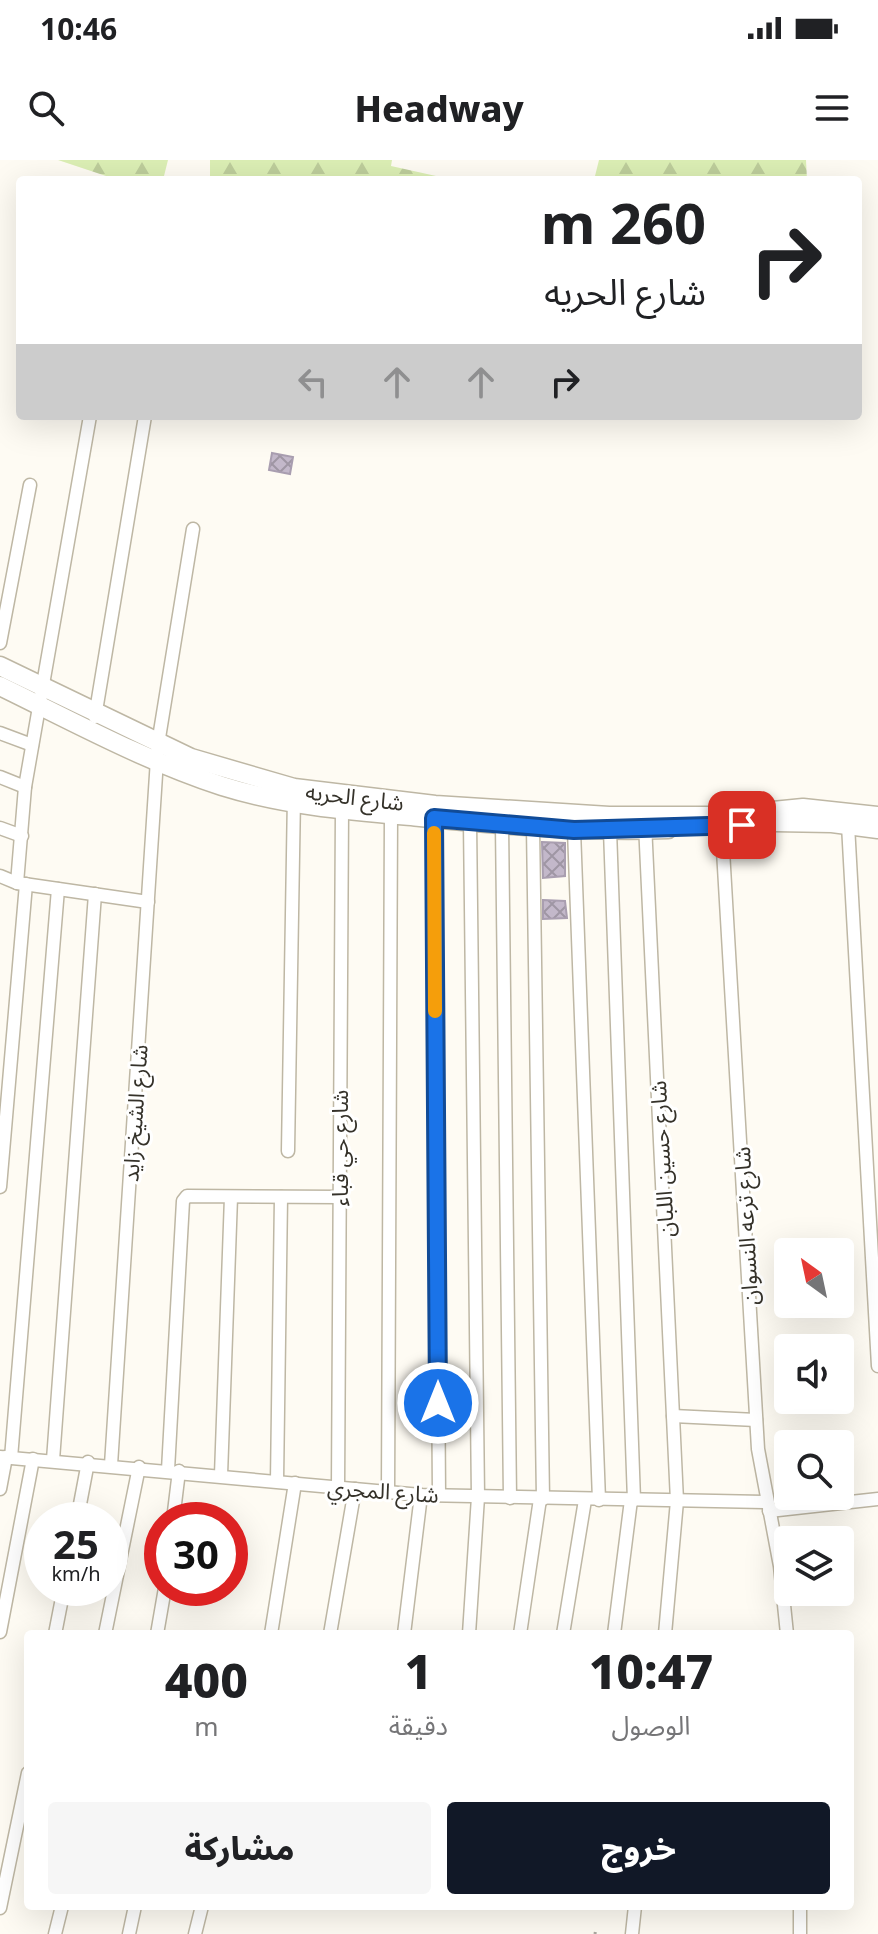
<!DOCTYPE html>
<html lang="ar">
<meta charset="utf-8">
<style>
body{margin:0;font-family:"Noto Sans","Noto Sans Arabic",sans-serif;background:#f6f6f6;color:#202124;direction:rtl;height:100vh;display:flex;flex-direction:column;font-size:30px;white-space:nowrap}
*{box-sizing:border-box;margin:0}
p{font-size:26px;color:#757577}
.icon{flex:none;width:44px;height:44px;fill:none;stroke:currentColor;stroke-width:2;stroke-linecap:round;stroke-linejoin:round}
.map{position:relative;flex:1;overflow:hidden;direction:ltr}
.drawer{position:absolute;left:24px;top:1470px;width:830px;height:280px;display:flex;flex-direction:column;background:#fff;border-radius:8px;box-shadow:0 8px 32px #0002;direction:rtl}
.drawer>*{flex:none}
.top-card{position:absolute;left:16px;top:16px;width:846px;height:244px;border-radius:8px;box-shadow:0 8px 32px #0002;direction:rtl;background:#fff;color:#202124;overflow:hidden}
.needle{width:52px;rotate:327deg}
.controls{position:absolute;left:774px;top:1078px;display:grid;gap:16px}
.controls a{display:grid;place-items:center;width:80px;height:80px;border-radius:8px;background:#fff;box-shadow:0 8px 32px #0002;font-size:40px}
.speed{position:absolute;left:24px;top:1342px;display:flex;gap:16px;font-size:40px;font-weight:700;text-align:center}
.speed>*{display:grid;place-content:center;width:104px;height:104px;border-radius:50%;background:#fff;box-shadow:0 8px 32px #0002;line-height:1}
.speed small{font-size:20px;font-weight:400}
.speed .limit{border:12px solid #d22;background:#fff;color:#111}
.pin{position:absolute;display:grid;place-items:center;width:68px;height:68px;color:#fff;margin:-34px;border-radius:16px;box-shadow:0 4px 12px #0006}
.me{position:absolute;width:88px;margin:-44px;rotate:0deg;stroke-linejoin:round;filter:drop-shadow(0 0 6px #0008)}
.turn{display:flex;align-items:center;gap:28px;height:168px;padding:0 24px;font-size:36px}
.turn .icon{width:104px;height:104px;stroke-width:2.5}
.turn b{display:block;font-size:56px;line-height:68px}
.lanes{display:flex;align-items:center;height:76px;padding:0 24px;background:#0003;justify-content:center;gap:40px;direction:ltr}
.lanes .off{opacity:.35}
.eta{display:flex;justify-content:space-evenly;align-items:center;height:136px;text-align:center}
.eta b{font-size:48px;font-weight:800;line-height:56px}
.primary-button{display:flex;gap:16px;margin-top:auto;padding:16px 24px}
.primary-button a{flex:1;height:92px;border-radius:8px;background:#111827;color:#fff;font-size:32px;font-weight:800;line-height:92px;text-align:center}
.primary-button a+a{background:#f6f6f6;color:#202124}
.status{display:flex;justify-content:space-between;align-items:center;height:56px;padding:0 40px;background:#fff;direction:ltr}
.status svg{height:22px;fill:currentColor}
header{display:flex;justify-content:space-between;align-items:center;height:104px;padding:0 24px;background:#fff;font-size:36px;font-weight:800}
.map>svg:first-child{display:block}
.forest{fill:url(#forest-firs)}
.building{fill:url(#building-cross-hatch);stroke:#a99eb0;stroke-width:2}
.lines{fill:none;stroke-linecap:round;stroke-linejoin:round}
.minor-casing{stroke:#beb7a4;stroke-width:15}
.secondary-casing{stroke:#beb7a4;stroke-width:21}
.path{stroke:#aaa79f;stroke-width:3;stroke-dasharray:2 6;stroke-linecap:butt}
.minor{stroke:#fff;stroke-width:12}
.secondary{stroke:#fff;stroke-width:18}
.route-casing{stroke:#114b97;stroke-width:20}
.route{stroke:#1a73e8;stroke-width:14}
.slow{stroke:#f59e0b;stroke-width:14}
.labels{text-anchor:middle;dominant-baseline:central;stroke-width:6;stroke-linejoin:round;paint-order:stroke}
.street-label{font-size:22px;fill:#35322a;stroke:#fff}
</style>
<div class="status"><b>10:46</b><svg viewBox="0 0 49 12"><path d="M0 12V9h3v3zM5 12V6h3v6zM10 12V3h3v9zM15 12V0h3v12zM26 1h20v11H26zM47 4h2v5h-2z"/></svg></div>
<header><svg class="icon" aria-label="menu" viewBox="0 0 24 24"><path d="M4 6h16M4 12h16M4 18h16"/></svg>Headway<svg class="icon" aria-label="search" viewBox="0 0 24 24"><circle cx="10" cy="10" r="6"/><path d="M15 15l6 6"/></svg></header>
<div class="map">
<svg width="878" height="1774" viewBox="0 0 878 1774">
<defs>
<pattern id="forest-firs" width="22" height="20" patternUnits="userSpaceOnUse" patternTransform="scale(2)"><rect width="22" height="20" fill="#dbeeb4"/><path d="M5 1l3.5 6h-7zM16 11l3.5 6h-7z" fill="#bdcd9b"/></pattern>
<pattern id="building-cross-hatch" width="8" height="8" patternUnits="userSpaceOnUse" patternTransform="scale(2)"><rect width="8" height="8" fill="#c3b8ca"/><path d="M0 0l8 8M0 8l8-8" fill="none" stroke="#9f96a4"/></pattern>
</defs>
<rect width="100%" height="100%" fill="#fefbf3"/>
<g class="forest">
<polygon points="58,0 168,0 163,20 118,20"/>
<polygon points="210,0 392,0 391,6 454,20 210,20"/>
<polygon points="599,0 806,0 807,20 594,20"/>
</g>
<g class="building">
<polygon points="272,293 293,297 290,314 269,310"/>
<polygon points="542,682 565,683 565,716 543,718"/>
<polygon points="543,740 565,741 567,758 543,759"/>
</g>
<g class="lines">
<g class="minor-casing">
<g id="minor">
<polyline points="0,483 30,325"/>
<polyline points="95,557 145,256"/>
<polyline points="0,573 32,585"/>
<polyline points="0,617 25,627"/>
<polyline points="721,656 758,1289 780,1406 787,1474"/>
<polyline points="434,658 439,1335"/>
<polyline points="645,664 677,1341 665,1474"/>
<polyline points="502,665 510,1338"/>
<polyline points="848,665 878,1206"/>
<polyline points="533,667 543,1339"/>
<polyline points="0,668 22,676"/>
<polyline points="574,670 599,1340"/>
<polyline points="610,670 634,1340"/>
<polyline points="0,716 17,723 148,742"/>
<polyline points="17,723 25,627 90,256"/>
<polyline points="288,991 294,636"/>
<polyline points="0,1027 26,724"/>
<polyline points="673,1256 756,1260"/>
<polyline points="0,1297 421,1335 767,1342"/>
<polyline points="11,1298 58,729"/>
<polyline points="53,1300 95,734"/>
<polyline points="111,1305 158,584 193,369"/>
<polyline points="168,1310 183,1041 187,1036 339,1037"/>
<polyline points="221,1315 231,1037"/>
<polyline points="277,1321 281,1037"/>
<polyline points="338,1327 342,649"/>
<polyline points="0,1329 6,1297"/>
<polyline points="388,1332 391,654"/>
<polyline points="769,1351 878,1339"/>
<polyline points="77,1360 88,1302"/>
<polyline points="173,1360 179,1311"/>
<polyline points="0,1472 33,1299"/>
<polyline points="55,1474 64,1428"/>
<polyline points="105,1474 139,1307"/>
<polyline points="157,1474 165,1428"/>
<polyline points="271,1474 295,1323"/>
<polyline points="330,1474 355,1329"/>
<polyline points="404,1474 421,1335"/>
<polyline points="469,1474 478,1337 470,662"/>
<polyline points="520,1474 540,1339"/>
<polyline points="563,1474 585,1340"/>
<polyline points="614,1474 631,1340"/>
<polyline points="0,1748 28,1613"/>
<polyline points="55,1774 62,1746"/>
<polyline points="129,1774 135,1746"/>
<polyline points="195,1774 202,1746"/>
<polyline points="632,1774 635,1746"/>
<polyline points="800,1774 800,1746"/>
</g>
</g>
<g class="secondary-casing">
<g id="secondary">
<polyline points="0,506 191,598 294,628 435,645 609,656 721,656 803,648 878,656"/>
<path d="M0,526C72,561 145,601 222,626C286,646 353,651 420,657C503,665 585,672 668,669"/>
<polyline points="774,662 832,663 878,669"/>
</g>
</g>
<polyline class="path" points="595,1774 596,1768"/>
<use href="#minor" class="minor"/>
<use href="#secondary" class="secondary"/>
</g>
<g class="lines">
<g class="route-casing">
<polyline id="route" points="438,1243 434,658 574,670 742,665"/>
</g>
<use href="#route" class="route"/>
<polyline class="slow" points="434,673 435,851"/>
</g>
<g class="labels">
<g class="street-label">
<text transform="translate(355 636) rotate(7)">شارع الحريه</text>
<text transform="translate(134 953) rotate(-86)">شارع الشيخ زايد</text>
<text transform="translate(339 988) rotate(-90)">شارع حي قباء</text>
<text transform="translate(661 999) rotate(-93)">شارع حسين اللبان</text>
<text transform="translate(745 1066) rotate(-93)">شارع ترعه النسوان</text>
<text transform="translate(383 1330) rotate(4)">شارع المجري</text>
</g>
</g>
</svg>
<div class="controls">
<a><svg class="needle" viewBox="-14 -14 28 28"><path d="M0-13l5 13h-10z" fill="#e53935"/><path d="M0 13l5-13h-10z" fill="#757577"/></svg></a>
<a><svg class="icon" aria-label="sound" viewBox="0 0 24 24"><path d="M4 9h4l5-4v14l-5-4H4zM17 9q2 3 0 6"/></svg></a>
<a><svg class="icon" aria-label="search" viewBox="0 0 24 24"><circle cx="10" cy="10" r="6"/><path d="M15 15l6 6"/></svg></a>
<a><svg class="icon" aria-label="layers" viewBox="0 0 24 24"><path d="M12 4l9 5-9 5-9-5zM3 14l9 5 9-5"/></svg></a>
</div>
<div class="speed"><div>25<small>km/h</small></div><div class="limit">30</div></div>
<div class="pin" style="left:742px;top:665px;background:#d93025"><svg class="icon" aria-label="arrive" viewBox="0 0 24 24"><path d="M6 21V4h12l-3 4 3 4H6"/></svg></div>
<svg class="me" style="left:438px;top:1243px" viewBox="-20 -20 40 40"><circle r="17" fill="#1a73e8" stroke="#fff" stroke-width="3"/><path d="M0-11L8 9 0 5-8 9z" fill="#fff"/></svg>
<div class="top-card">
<div class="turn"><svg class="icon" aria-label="right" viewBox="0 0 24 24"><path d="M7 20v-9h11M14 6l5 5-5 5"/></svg><div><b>260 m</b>شارع الحريه</div></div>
<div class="lanes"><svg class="icon off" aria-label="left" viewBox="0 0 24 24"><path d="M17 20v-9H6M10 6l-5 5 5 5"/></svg><svg class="icon off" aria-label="ahead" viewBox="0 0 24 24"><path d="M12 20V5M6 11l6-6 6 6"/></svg><svg class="icon off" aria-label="ahead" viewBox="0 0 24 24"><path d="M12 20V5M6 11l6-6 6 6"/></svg><svg class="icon" aria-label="right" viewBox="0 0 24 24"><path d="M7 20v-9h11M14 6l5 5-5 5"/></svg></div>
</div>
<section class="drawer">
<div class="eta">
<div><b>10:47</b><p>الوصول</p></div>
<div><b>1</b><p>دقيقة</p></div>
<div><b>400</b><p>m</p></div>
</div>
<div class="primary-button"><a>خروج</a><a>مشاركة</a></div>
</section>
</div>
